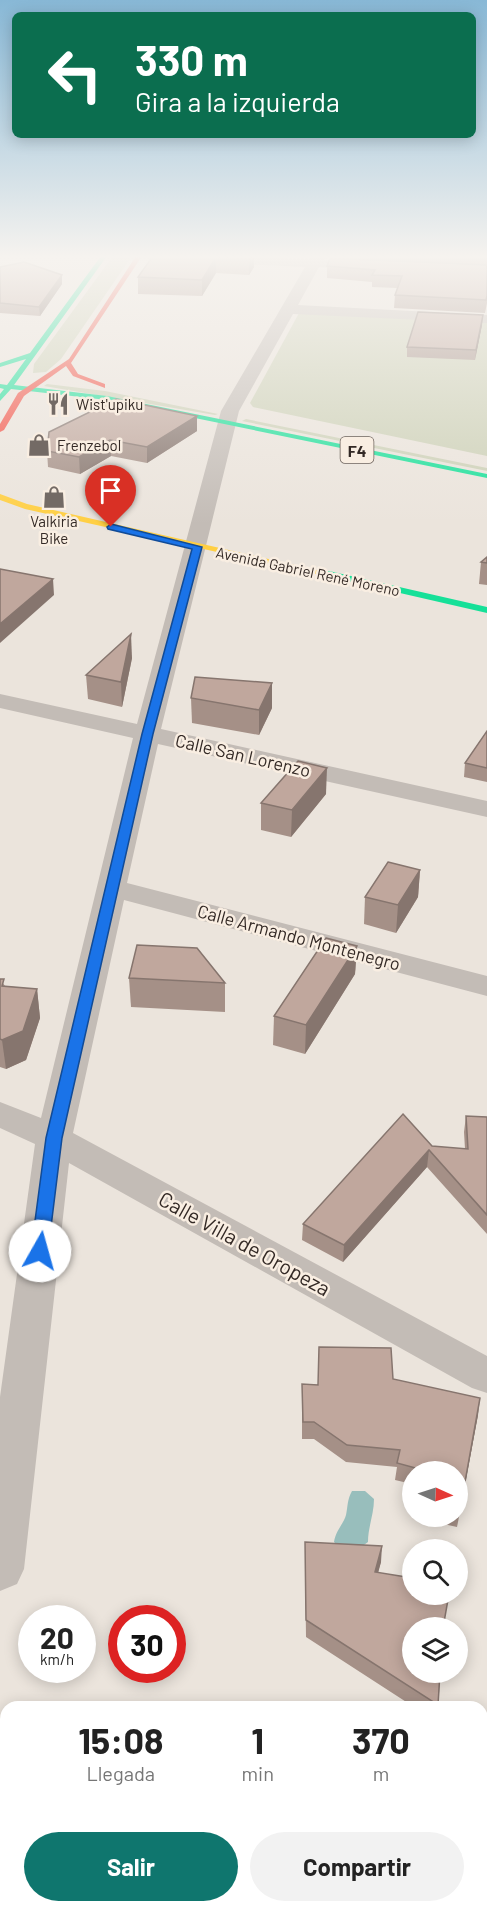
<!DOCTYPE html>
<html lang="es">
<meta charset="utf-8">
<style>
body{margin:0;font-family:Barlow,sans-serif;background:#f2f2f2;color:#222;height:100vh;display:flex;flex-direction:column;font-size:22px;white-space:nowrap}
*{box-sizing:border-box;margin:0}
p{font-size:20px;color:#767676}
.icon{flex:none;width:33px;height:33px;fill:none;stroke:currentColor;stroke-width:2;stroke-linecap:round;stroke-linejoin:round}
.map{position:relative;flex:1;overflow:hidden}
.side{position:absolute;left:0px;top:1701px;width:488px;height:212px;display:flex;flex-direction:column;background:#fff;border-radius:18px 18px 0 0;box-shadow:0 3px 15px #0003}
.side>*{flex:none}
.banner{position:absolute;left:12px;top:12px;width:464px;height:126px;border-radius:9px;box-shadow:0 3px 15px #0003;background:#0b6e4f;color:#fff;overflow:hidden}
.needle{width:39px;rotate:93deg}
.tools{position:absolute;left:402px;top:1461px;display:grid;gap:12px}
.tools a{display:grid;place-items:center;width:66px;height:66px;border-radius:50%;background:#fff;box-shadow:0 3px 15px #0003;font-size:30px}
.speed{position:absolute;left:18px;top:1605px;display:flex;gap:12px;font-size:30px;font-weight:700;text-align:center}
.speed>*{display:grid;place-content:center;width:78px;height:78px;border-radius:50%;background:#fff;box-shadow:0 3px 15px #0003;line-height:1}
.speed small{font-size:15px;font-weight:400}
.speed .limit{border:9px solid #d22;background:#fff;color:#111}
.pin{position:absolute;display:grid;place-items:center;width:51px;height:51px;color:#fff;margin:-62px -26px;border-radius:50% 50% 50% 0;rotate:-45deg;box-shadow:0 0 6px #0007}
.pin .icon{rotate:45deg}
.me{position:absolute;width:66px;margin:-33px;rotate:7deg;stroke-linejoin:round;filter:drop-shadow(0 0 4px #0008)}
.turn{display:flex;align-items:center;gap:21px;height:126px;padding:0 24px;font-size:27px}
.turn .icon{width:78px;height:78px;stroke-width:2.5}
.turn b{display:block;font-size:42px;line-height:51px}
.eta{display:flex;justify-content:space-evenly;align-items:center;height:102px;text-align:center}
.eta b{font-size:36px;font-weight:700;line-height:42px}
.primary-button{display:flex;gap:12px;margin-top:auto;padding:12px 24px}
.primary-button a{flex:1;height:69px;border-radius:36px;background:#0f766e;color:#fff;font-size:24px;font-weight:700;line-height:69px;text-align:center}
.primary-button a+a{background:#f2f2f2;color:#222}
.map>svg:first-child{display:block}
.green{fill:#ccd0b6}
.water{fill:#98bebc}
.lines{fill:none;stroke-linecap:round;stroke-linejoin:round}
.street{fill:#c3bcb6;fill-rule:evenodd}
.fast{fill:#16e098;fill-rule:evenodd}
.slow{fill:#ffcf43;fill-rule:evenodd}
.jam{fill:#f24e42;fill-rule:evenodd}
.wall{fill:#a59087}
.shaded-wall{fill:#86756e}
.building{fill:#c0a79d;stroke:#86756e;stroke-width:1.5}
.route{fill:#1a73e8;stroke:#114b97;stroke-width:1.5}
.labels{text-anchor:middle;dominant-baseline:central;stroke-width:5;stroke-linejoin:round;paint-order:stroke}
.far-poi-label{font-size:15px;fill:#332925;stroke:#f9eee2;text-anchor:start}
.far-street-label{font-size:15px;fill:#332925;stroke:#f9eee2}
.shield{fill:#f9eee2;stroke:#6e645e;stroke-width:1.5}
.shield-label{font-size:16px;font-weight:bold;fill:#332925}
.street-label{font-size:18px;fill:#332925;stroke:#f9eee2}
.near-street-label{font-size:21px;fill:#332925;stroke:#f9eee2}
</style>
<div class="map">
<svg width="487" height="1912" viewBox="0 0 487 1912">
<rect width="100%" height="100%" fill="#ebe4dc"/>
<g class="green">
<polygon points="113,256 132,256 61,359 46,372 33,373 34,364"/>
<polygon points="299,313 487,322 487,456 253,407 250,403"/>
<polygon points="47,384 105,391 218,414 215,415 44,386"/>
<polygon points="246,419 487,468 487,471 242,421"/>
</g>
<path class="water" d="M352,1491H365L374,1499C374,1514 368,1527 368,1542C355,1552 347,1553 334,1542C336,1530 344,1523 346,1515C348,1506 347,1500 352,1491Z"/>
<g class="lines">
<polygon class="street" points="150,256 310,259 313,256 328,256 325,260 339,264 332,268 319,267 298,305 487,315 487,323 293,314 239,411 161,729 487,801 487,817 158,744 127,883 487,976 487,996 124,900 73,1133 487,1356 487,1393 472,1388 69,1163 24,1569 17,1584 0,1591 0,1397 35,1144 0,1128 0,1102 41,1118 133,738 0,708 0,694 137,724 221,411 305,267 156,260"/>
<g class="fast">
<polygon points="101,256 107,256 14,385 107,396 487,474 487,478 107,400 11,389 0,401 0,394 4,389 0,388 0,384 7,385 26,359 0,367 0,363 30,353"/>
<polygon points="329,571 487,607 487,613 326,576 324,574"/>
</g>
<polygon class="slow" points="0,494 27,504 334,574 329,577 25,509 0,500"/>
<polygon class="jam" points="136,256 142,256 71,363 78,374 105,384 105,388 73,376 66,366 24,396 4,430 0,432 0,424 18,393 69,359"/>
</g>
<g class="wall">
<polygon points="153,256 254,256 254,267 249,275 216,273 202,296 138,294 138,277"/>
<polygon points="334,256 487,256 487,303 485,313 394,308 395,295 397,288 372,287 372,282 327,278 327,266 334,258"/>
<polygon points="0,267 62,284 40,316 0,313"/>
<polygon points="482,325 475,360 407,357 407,347"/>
<polygon points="197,416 197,431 147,463 111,456 80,474 48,467 47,451"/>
<polygon points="487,557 487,585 479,584 481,562"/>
<polygon points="132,658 122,707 88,699 86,675"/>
<polygon points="272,683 272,708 259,735 192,723 191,698"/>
<polygon points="487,731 487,782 464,777 465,763"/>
<polygon points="326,794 291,837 261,830 261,803"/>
<polygon points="420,870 418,897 396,933 364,924 365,897"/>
<polygon points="357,946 355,974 305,1054 273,1045 274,1016"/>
<polygon points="129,978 225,983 225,1012 131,1007"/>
<polygon points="0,979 5,986 37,989 40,1018 26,1060 6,1069 0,1067"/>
<polygon points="466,1116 487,1117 487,1234 427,1167 343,1262 302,1240 303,1224 432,1146 465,1149 464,1132"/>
<polygon points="393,1379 478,1415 457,1527 421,1519 422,1516 458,1516 458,1472 412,1472 412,1484 395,1480 397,1467 346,1462 314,1439 302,1439 302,1384 318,1385"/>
<polygon points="305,1542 381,1562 378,1572 444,1628 438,1707 414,1707 306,1637 305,1559"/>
</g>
<g class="shaded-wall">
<polygon points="251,256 254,256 254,267 249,275 249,259"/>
<polygon points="216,257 216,273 202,296 202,280"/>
<polygon points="62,275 62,284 40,316 39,307"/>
<polygon points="483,315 482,325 475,360 476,350"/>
<polygon points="197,416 197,431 147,463 147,447"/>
<polygon points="110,440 111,456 80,474 79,457"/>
<polygon points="53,579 54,595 0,643 0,624"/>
<polygon points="131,634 132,658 122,707 121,682"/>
<polygon points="272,683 272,708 259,735 259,710"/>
<polygon points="327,768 326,794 291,837 292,810"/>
<polygon points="420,870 418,897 396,933 398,905"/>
<polygon points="357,946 355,974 305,1054 306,1025"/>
<polygon points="37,989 40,1018 26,1060 6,1069 2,1040"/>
<polygon points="429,1150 427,1167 343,1262 344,1245"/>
<polygon points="480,1398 478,1415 457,1527 460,1510"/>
<polygon points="382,1546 381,1562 374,1588 375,1572"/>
<polygon points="312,1906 321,1906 318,1912 309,1912"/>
</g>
<g class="building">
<polygon points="153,256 251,256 249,259 216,257 202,280 138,277"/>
<polygon points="330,258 487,265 487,296 486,300 395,295 402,276 372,275 375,270 327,266"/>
<polygon points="24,262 62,275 39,307 0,303 0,267"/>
<polygon points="418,312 483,315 476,350 407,347"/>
<polygon points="116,399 197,416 147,447 110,440 79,457 47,451 49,432"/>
<polygon points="487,557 487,563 481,562"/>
<polygon points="0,569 53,579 0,624"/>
<polygon points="131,634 121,682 86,675"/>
<polygon points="195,677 272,683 259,710 191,698"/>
<polygon points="487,731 487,768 465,763"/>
<polygon points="298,761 327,768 292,810 261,803"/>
<polygon points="388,862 420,870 398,905 365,897"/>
<polygon points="326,938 357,946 306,1025 274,1016"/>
<polygon points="137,945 197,948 225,983 129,978"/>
<polygon points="0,979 4,979 2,986 37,989 23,1031 2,1040 0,1039"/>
<polygon points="403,1114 432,1146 468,1149 466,1116 487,1117 487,1215 429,1150 344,1245 303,1224"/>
<polygon points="319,1347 391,1348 393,1379 480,1398 460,1510 458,1510 458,1472 430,1472 397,1463 400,1450 347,1445 314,1422 303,1422 302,1384 318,1385"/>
<polygon points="305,1542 382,1546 375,1572 412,1578 412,1594 449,1594 443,1628 412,1628 412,1672 440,1672 438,1705 306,1620"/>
<polygon points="215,1906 312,1906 309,1912 210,1912"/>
</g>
<linearGradient id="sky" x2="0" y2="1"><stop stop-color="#88b8d6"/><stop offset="0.49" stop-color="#f6f3ef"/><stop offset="1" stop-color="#f6f3ef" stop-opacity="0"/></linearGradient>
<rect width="487" height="524" fill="url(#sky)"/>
<polygon class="route" points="111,524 202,547 153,734 62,1138 48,1251 46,1256 34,1256 31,1251 46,1138 142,734 192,549 108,529 107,527"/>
<defs>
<g id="restaurant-bare" transform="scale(1.8)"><path d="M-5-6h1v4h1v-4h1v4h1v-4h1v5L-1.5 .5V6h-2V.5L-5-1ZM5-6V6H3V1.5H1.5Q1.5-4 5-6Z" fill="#736a65" stroke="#f9eee2" stroke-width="2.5" paint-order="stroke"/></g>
<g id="shop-bare" transform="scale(1.8)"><path d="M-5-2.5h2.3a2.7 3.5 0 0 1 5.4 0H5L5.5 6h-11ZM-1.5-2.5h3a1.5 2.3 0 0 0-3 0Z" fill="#736a65" stroke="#f9eee2" stroke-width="2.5" paint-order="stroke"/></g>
</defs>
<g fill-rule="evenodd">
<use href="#restaurant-bare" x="58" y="404"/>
<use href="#shop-bare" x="39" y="445"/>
<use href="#shop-bare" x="54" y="497"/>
</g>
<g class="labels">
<g class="far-poi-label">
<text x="76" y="404">Wist'upiku</text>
<text x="57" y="445">Frenzebol</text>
<text x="54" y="521" text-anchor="middle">Valkiria<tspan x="54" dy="17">Bike</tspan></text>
</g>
<g class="far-street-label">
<text transform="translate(308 571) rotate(12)">Avenida Gabriel René Moreno</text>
</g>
<rect class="shield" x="340.5" y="437" width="33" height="26" rx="4.5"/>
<g class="shield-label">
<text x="357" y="450">F4</text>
</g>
<g class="street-label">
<text transform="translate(243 755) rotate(13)">Calle San Lorenzo</text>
<text transform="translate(299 937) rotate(15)">Calle Armando Montenegro</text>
</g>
<g class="near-street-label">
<text transform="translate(245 1243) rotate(29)">Calle Villa de Oropeza</text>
</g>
</g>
</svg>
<div class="tools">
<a><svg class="needle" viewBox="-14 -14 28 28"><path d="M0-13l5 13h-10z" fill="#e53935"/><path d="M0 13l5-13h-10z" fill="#767676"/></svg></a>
<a><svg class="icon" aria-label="search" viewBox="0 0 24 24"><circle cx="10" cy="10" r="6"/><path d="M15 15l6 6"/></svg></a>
<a><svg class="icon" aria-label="layers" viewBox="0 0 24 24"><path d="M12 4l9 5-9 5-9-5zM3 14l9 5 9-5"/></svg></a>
</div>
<div class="speed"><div>20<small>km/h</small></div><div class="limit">30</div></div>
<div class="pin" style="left:111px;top:527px;background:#d93025"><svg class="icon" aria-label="arrive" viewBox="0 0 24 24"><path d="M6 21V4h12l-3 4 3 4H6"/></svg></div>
<svg class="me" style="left:40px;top:1251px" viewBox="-20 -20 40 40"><circle r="19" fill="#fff"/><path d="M0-13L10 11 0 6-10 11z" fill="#1a73e8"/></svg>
<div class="banner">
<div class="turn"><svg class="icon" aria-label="left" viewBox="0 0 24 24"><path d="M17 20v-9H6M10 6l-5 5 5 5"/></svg><div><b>330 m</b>Gira a la izquierda</div></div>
</div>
<section class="side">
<div class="eta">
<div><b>15:08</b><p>Llegada</p></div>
<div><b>1</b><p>min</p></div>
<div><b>370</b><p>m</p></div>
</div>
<div class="primary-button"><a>Salir</a><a>Compartir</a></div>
</section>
</div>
